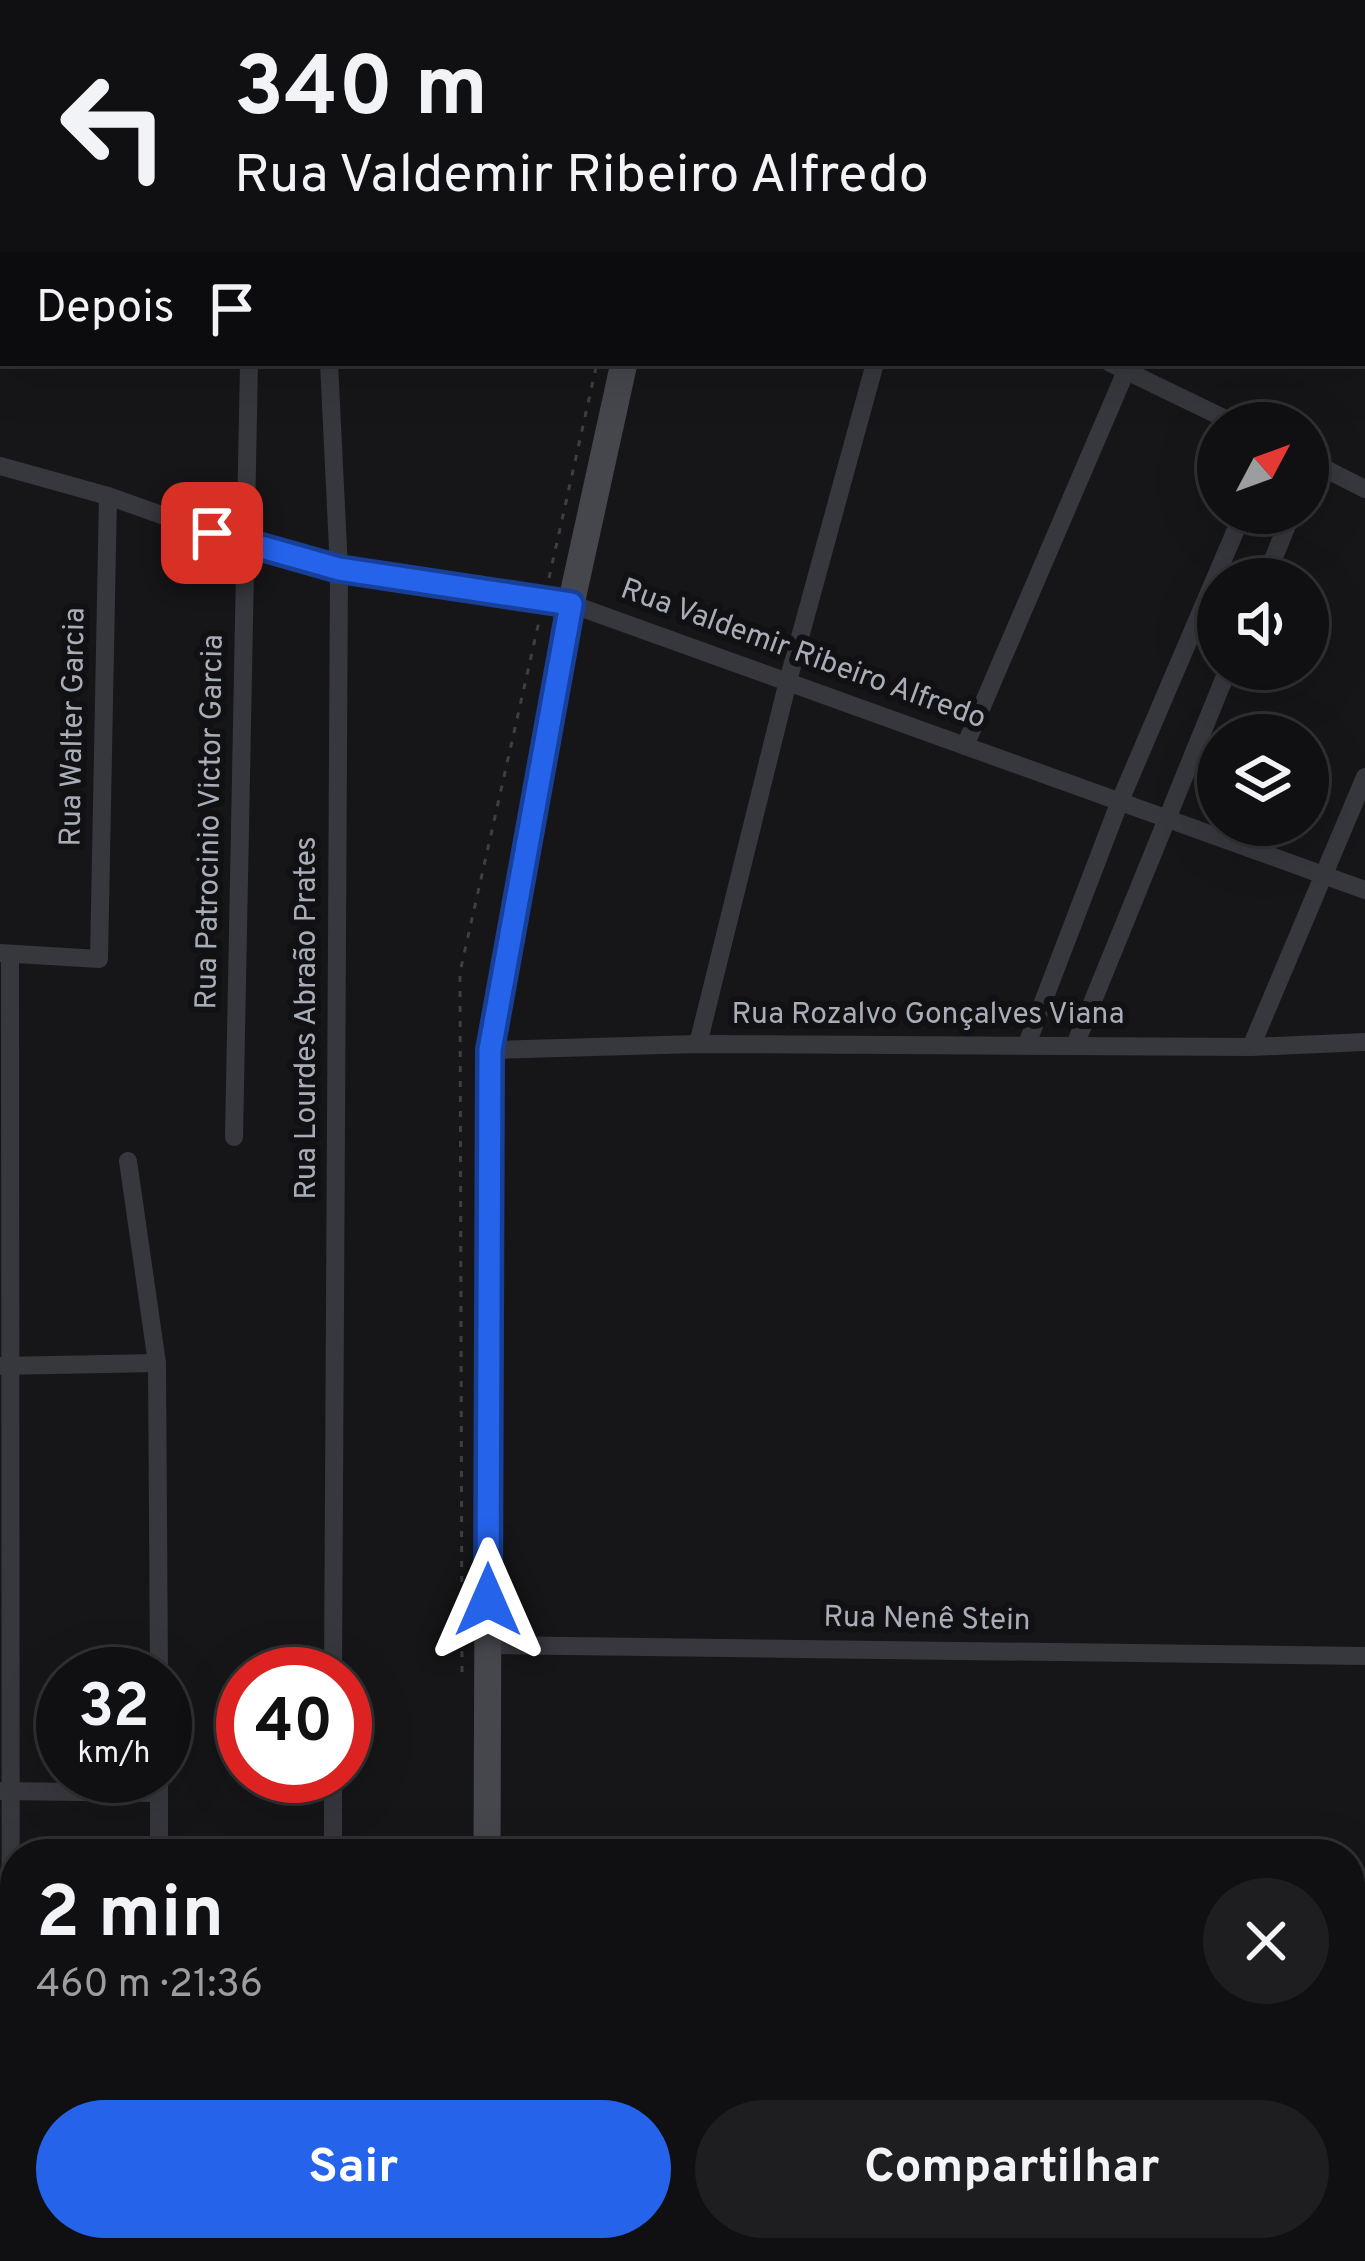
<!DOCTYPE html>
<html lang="pt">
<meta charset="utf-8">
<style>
body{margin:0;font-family:Overpass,sans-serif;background:#1e1e20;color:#f1f3f6;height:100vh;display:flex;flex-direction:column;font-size:45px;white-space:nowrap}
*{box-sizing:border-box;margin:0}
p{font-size:39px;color:#9c9d9f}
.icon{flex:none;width:66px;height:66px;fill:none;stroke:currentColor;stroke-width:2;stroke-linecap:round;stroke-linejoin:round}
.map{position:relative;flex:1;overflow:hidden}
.details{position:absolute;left:0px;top:1839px;width:1365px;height:423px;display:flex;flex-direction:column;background:#101012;border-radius:48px 48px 0 0;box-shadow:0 12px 48px #0002,0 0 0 3px #303032}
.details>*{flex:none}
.top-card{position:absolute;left:0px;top:0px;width:1365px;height:366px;box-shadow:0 12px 48px #0002,0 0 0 3px #303032;background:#101012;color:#f1f3f6;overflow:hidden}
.needle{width:78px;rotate:49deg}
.controls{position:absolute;left:1197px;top:402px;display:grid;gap:24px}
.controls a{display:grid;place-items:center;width:132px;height:132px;border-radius:50%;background:#101012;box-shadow:0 12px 48px #0002,0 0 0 3px #303032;font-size:60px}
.speed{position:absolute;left:36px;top:1647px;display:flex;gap:24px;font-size:60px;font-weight:700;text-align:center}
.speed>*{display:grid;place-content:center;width:156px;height:156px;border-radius:50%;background:#101012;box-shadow:0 12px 48px #0002,0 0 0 3px #303032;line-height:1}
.speed small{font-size:30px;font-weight:400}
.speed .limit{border:18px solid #d22;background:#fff;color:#111}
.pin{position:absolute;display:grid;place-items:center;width:102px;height:102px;color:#fff;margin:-51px;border-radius:24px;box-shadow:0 6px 18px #0006}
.me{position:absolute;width:132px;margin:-66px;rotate:0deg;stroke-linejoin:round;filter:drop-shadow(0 0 9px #0008)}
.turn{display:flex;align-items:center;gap:42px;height:252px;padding:0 36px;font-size:54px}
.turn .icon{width:156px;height:156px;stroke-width:2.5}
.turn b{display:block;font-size:84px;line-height:102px}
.then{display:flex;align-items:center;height:114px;padding:0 36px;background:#0003;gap:24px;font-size:45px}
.round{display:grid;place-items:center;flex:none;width:126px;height:126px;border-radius:63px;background:#1e1e20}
.headline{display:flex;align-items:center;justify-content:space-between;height:204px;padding:0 36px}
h1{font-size:72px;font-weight:700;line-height:90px}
.primary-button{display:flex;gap:24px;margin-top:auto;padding:24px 36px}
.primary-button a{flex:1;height:138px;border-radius:72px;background:#2563eb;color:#fff;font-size:48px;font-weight:700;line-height:138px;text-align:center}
.primary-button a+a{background:#1e1e20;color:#f1f3f6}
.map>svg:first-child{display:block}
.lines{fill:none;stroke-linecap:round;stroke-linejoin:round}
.path{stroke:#3d3f44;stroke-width:3;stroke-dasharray:6 9;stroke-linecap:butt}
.street{stroke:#37383d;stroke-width:18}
.secondary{stroke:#45474d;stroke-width:27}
.route-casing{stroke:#184099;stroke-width:30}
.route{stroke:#2563eb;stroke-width:21}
.labels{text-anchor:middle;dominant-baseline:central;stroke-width:12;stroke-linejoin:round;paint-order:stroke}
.street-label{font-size:30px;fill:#a8adb8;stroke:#111113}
</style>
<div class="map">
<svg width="1365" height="2261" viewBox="0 0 1365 2261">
<rect width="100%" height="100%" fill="#161618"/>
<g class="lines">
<g class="path">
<polyline points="677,3 678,0"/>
<polyline points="549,578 597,363"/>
<polyline points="462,1672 460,972 540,617"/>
</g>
<g class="street">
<polyline points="298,3 299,0"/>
<polyline points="0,41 3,42"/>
<polyline points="329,363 339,569 333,1674"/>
<polyline points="1110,363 1234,423"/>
<polyline points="1308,460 1365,489"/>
<polyline points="0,466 108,496 246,545 339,569 571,604 1365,890"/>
<polyline points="1265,579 1292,513"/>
<polyline points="965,746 1126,371"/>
<polyline points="0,953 99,959 108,496"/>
<polyline points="10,954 11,2261"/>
<polyline points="698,1044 788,681 875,363"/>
<polyline points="1027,1044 1120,801 1243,513"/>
<polyline points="1075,1045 1228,669"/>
<polyline points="1251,1047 1365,777"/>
<polyline points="490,1050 698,1044 1251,1047 1365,1042"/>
<polyline points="234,1137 249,363"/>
<polyline points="128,1161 157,1363 159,1674"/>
<polyline points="0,1366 157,1363"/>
<polyline points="488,1645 1365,1656"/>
<polyline points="159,1776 159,1854"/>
<polyline points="2,1791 159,1793"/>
<polyline points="333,1854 333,1776"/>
<polyline points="1350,1994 1365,1994"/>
<polyline points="159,2247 159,2261"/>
<polyline points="331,2247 331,2261"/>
<polyline points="669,2247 669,2261"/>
<polyline points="943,2261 943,2247"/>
<polyline points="1115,2261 1115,2247"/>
<polyline points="1291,2261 1291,2247"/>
</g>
<g class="secondary">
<polyline points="704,3 704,0"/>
<polyline points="487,1854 490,1050 571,604 624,363"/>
<polyline points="486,2247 486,2261"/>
</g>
</g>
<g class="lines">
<g class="route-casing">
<polyline id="route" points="212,533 339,569 571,604 490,1050 488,1600"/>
</g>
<use href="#route" class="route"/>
</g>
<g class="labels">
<g class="street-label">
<text transform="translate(803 655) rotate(20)">Rua Valdemir Ribeiro Alfredo</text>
<text transform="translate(74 727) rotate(-89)">Rua Walter Garcia</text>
<text transform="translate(211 822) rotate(-89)">Rua Patrocinio Victor Garcia</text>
<text x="928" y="1015">Rua Rozalvo Gonçalves Viana</text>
<text transform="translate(307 1018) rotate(-90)">Rua Lourdes Abraão Prates</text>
<text transform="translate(927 1620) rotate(1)">Rua Nenê Stein</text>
</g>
</g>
</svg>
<div class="controls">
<a><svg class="needle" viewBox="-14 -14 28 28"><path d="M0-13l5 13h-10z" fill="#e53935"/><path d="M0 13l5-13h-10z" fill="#9c9d9f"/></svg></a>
<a><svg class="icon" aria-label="sound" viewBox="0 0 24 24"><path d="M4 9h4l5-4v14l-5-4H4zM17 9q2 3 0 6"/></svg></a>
<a><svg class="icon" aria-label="layers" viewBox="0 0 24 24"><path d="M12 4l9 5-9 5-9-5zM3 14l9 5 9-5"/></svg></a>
</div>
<div class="speed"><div>32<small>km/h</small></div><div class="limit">40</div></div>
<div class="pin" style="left:212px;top:533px;background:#d93025"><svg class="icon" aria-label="arrive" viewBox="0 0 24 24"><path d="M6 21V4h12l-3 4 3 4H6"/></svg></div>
<svg class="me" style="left:488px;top:1600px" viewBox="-20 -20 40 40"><path d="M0-17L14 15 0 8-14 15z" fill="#2563eb" stroke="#fff" stroke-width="4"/></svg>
<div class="top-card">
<div class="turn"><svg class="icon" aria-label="left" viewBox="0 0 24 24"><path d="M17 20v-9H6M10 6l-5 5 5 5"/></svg><div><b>340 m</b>Rua Valdemir Ribeiro Alfredo</div></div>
<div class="then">Depois<svg class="icon" aria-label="arrive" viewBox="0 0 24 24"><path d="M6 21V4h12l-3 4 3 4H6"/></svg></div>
</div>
<section class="details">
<div class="headline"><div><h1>2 min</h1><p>460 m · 21:36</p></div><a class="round"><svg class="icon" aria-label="close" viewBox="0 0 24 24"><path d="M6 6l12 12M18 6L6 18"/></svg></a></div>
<div class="primary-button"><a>Sair</a><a>Compartilhar</a></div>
</section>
</div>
